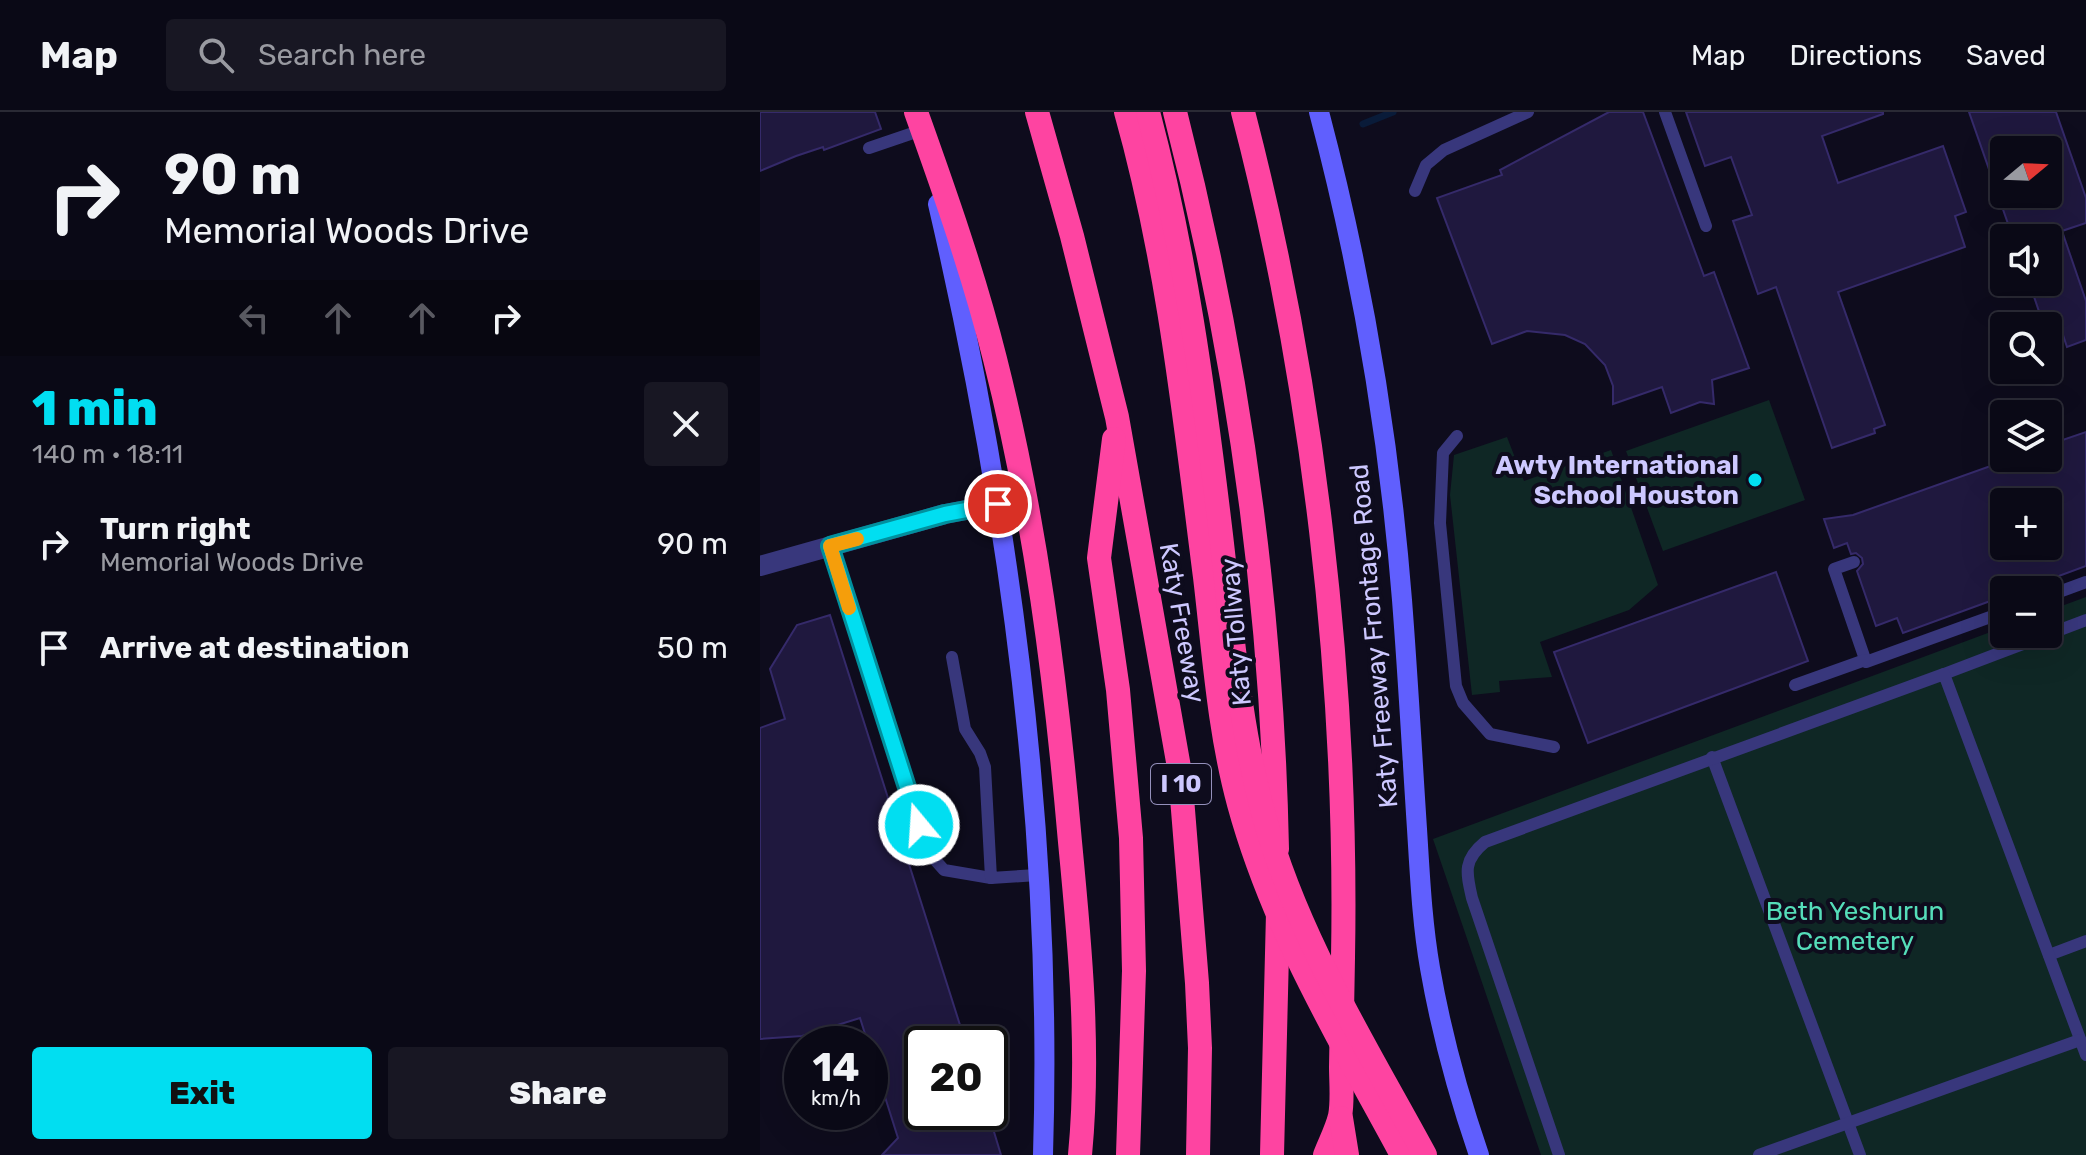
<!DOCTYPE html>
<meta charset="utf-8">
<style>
body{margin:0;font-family:Rubik,sans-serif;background:#181723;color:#f1f3f6;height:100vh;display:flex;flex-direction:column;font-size:30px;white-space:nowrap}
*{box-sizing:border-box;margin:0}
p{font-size:26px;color:#999aa1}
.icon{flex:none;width:44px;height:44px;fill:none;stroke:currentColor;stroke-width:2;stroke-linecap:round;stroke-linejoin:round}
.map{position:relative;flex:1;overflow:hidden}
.side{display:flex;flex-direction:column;background:#0a0916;width:760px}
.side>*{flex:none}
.banner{background:#0a0916;color:#f1f3f6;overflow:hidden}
.needle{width:52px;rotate:71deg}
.buttons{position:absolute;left:1230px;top:24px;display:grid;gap:16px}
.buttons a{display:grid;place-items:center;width:72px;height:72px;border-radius:8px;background:#0a0916;box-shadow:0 8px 32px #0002,0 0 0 2px #2a2a35;font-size:40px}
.speed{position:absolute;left:24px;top:914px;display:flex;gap:16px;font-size:40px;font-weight:700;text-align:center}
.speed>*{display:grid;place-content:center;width:104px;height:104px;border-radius:50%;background:#0a0916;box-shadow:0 8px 32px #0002,0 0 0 2px #2a2a35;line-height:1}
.speed small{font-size:20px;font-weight:400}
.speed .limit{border:4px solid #111;border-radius:12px;background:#fff;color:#111}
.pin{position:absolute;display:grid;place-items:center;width:68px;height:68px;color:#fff;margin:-34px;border:4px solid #fff;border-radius:50%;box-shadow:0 2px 8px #0007}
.me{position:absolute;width:88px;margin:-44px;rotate:342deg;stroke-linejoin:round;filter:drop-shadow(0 0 6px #0008)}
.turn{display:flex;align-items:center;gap:28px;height:168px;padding:0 32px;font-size:36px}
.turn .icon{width:104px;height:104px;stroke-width:2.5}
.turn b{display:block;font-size:56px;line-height:68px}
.lanes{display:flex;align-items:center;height:76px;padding:0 32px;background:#0003;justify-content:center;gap:40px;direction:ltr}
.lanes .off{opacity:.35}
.round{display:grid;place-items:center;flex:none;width:84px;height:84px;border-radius:8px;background:#181723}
.summary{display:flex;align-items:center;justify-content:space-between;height:136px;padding:0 32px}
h1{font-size:48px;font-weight:800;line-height:60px;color:#01def1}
.primary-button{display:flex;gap:16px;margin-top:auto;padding:16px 32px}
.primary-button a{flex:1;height:92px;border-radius:8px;background:#01def1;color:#111;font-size:32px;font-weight:800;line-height:92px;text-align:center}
.primary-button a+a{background:#181723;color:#f1f3f6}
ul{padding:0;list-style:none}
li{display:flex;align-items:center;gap:24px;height:104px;padding:0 32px}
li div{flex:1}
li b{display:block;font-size:30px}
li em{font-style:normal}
header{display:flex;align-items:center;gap:48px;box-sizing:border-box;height:112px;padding:0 40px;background:#0a0916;border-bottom:2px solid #2a2a35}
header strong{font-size:38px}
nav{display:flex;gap:44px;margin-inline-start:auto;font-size:28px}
.search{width:560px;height:72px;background:#181723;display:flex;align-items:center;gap:20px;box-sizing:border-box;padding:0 28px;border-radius:8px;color:#999aa1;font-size:30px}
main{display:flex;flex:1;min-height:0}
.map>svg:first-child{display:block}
.green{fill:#0f2725}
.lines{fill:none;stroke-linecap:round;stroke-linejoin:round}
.stream{stroke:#091b39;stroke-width:7}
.building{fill:#1f183e;stroke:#352a6a;stroke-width:2;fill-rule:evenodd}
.lane{stroke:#38377c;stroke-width:12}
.street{stroke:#38377c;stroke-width:20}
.secondary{stroke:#605ffe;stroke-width:20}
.highway{stroke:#fe44a1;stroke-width:24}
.highway-bridge{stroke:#fe44a1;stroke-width:24}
.route-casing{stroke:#01909d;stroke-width:20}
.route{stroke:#01def1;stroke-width:14}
.slow{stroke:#f59e0b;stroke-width:14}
.poi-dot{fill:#01def1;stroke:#0e0c1d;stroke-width:3}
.labels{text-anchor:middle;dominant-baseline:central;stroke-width:8;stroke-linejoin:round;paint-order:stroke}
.shield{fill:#0e0c1d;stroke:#9490bb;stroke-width:2}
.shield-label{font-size:24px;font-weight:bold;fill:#cdc8ff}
.poi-label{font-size:26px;font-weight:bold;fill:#cdc8ff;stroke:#0e0c1d;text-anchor:end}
.street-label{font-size:26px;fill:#cdc8ff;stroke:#0e0c1d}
.park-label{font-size:26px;fill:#55ddb9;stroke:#0e0c1d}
</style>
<header>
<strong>Map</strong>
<div class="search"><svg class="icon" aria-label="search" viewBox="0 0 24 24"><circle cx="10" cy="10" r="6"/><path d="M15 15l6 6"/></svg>Search here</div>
<nav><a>Map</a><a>Directions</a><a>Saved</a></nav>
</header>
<main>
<section class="side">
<div class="banner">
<div class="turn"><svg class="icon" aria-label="right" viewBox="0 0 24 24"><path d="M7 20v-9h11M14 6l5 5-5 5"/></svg><div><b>90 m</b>Memorial Woods Drive</div></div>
<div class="lanes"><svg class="icon off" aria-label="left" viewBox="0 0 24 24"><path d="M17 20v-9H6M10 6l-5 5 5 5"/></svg><svg class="icon off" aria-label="ahead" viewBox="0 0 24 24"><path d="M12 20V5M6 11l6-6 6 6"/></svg><svg class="icon off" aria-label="ahead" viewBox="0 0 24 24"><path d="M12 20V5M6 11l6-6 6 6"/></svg><svg class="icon" aria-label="right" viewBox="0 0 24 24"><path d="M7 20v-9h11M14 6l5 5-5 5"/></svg></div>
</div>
<div class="summary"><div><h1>1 min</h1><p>140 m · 18:11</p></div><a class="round"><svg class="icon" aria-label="close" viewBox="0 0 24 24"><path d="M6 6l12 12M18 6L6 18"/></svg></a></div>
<ul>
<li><svg class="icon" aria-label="right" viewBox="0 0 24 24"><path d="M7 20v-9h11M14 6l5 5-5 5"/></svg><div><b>Turn right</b><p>Memorial Woods Drive</p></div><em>90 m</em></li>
<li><svg class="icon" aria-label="arrive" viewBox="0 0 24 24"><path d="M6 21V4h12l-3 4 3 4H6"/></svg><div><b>Arrive at destination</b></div><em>50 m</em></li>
</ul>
<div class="primary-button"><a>Exit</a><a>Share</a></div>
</section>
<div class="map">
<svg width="1326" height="1043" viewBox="0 0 1326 1043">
<rect width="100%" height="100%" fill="#0e0c1d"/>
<g class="green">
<polygon points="1009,288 1045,388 903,439 866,339"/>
<polygon points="747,325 764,369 851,338 898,473 869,498 780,530 792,565 739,569 740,580 712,583 690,383 694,343"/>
<polygon points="1326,485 1326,1043 781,1043 673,727 1244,515 1244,522 1288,522 1288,499"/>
</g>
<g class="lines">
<polyline class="stream" points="603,12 633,0"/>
</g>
<g class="building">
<polygon points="0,0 115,0 121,17 64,38 63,35 36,44 0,59"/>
<polygon points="849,0 883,0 944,164 954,160 989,256 952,268 954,292 940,290 911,301 902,275 853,292 853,274 845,253 825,232 805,223 767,219 732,232 677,86 742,63 740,58"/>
<polygon points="926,0 1123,0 1123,2 1062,24 1078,71 1183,34 1206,100 1195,104 1205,135 1078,180 1125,313 1114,317 1115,321 1072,336 1016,175 998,182 973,109 992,103 971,45 945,54"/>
<path d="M1209,0H1296L1326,86V111L1302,119L1326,189V228L1307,235L1299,211L1284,214L1269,170H1288V126H1253ZM1244,38H1288V82H1244Z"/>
<path d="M1326,320V454L1261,478H1244V484L1143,521L1137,506L1116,514L1097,459L1103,452L1102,446L1096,441L1091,442L1087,431L1074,436L1064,407L1093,403L1253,346H1288V333ZM1244,390H1288V434H1244Z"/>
<polygon points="1016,460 1048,549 828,631 794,540"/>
<polygon points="70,503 206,932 162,932 162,1000 228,1000 241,1043 122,1043 138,1026 100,906 42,924 0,927 0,616 25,607 10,557 37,513"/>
</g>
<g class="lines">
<g class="lane">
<polyline points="905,0 946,114"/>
<polyline points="109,36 156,20"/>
<polyline points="655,79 666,53 684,38 768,0"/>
<polyline points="697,324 683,341 680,411 696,574 703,591 730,622 794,635"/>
<polyline points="70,434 168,740 184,758 231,766"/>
<polyline points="1094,450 1074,457 1106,550 1244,500"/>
<polyline points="1288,484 1326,470"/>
<polyline points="192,545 205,617 220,641 225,655 231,766 277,763"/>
<polyline points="1184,562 1326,508"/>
<polyline points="1035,573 1105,548"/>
<polyline points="952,645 1100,1043"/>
<polyline points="1289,843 1326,829"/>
<path d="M799,1043L712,786C706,760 703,748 725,730L1184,562L1326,943"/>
<polyline points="999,1043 1320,928"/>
</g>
<polyline class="street" points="0,454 185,402 238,392"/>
<g class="secondary">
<path d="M559,0C601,159 629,324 642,488C648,565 652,641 657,717C660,764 662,810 670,856C681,919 698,982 719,1043"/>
<path d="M178,92C250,402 293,724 283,1043"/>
</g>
<g class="highway">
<path d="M156,0C185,81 214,163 235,247C275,405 296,568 310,730C320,833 330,939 320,1043"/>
<polyline points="277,0 312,124 357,305 420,661 437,871 440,936 438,1043"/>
<path d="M415,0C477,241 512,488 517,737"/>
<path d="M483,0C553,268 588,569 583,846C582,882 582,919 581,955C581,970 583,989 580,1004C577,1017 570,1030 565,1043"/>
<polyline points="354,327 339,446 358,578 371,726 374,859 368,1043"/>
<polyline points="581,1006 587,1043"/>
<polyline points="512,1043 518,801"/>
</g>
<g class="highway-bridge">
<path d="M366,0C409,152 425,309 445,465C454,541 459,619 479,692C513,817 581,930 642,1043"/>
<path d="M388,0C425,139 444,280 461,423C472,517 479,613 504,704C537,825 606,934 665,1043"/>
</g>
</g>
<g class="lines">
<g class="route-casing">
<polyline id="route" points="159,713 70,434 185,402 238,392"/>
</g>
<use href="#route" class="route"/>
<polyline class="slow" points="89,496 70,434 97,427"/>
</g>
<circle class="poi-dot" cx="995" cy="368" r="8"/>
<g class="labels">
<rect class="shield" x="391" y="652" width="60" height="40" rx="6"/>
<g class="shield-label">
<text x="421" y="672">I 10</text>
</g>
<g class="poi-label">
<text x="979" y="353">Awty International<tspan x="979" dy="30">School Houston</tspan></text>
</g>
<g class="street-label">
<text transform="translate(422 511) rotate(80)">Katy Freeway</text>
<text transform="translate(476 520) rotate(-95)">Katy Tollway</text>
<text transform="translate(614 524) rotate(-95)">Katy Freeway Frontage Road</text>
</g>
<g class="park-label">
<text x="1095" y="799">Beth Yeshurun<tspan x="1095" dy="30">Cemetery</tspan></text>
</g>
</g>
</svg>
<div class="buttons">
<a><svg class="needle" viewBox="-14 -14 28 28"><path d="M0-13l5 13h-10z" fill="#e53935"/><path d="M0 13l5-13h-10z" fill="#999aa1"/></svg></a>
<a><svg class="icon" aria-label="sound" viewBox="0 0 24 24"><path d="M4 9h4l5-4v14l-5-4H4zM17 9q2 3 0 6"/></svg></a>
<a><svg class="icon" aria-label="search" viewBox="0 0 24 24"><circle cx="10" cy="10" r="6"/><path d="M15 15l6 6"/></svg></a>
<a><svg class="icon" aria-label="layers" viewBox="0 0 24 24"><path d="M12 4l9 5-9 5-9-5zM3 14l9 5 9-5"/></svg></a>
<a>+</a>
<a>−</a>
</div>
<div class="speed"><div>14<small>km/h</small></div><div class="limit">20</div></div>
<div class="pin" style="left:238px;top:392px;background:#d93025"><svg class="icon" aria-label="arrive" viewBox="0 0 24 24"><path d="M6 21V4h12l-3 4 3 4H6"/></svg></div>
<svg class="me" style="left:159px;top:713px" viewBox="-20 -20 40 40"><circle r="17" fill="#01def1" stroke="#fff" stroke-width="3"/><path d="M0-11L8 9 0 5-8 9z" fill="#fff"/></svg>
</div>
</main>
